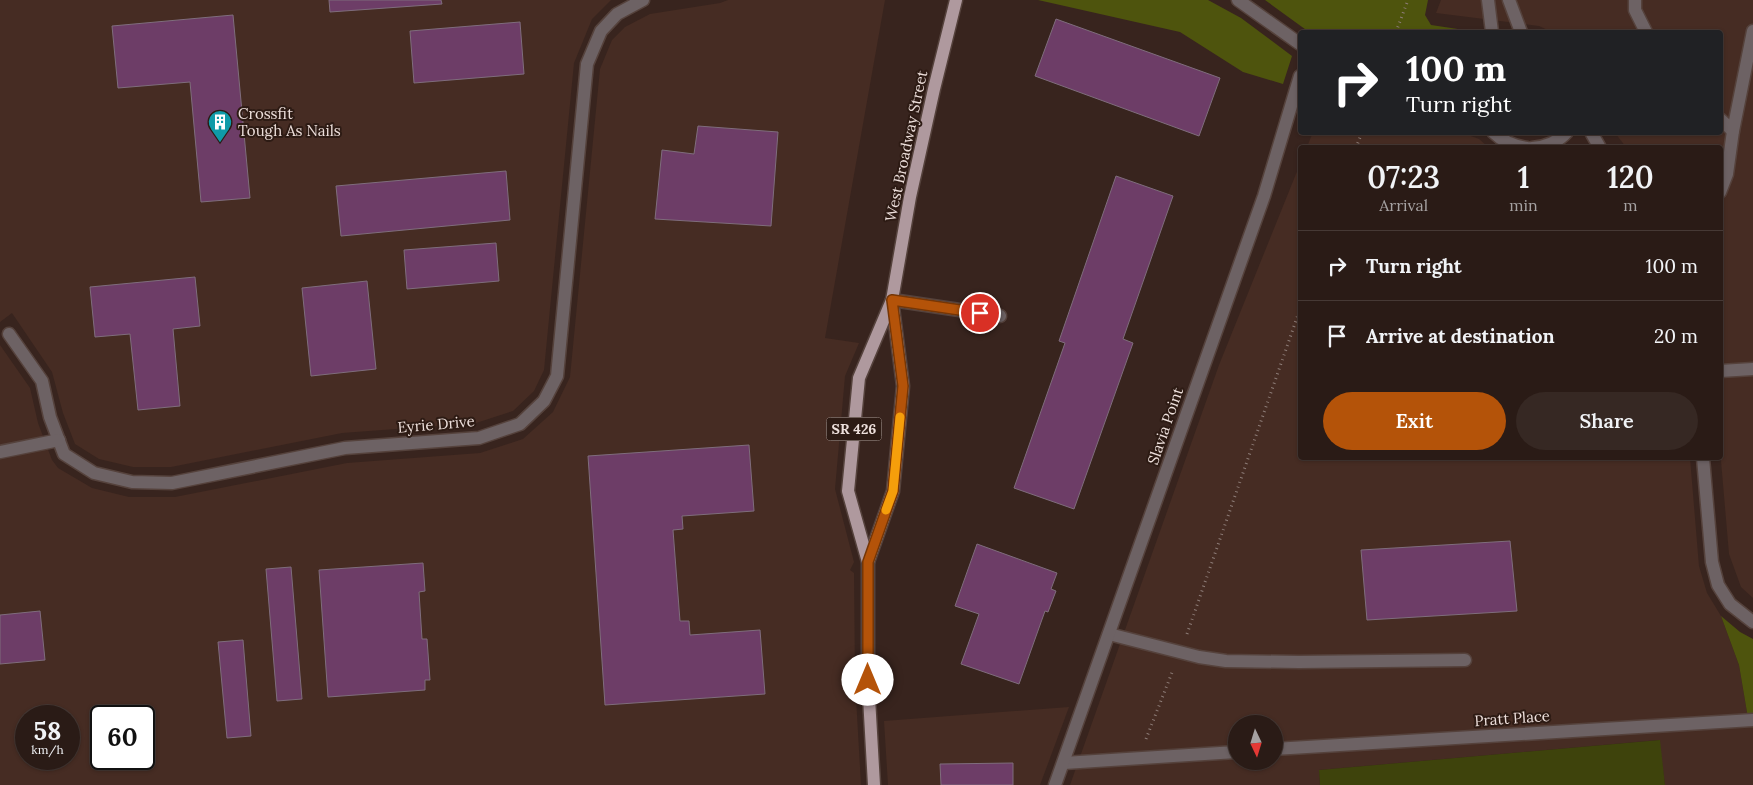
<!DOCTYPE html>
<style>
body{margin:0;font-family:Lora,serif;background:#362823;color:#f1f3f6;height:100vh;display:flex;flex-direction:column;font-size:19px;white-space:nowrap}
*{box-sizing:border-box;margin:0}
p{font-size:16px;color:#a5a1a1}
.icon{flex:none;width:28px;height:28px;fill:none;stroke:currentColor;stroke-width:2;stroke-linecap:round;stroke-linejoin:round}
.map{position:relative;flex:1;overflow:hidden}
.side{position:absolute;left:1298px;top:145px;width:425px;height:315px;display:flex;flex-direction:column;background:#2a1b16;border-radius:5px;box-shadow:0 1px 4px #0004,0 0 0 1px #463935}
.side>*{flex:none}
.top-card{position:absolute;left:1298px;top:30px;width:425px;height:105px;border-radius:5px;box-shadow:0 1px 4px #0004,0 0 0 1px #463935;background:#202124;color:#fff;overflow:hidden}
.needle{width:32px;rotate:176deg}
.fabs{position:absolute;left:1228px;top:715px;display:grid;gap:10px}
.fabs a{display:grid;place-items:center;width:55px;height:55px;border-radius:50%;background:#2a1b16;box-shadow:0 1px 4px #0004,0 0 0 1px #463935;font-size:25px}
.speed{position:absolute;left:15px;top:705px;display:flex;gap:10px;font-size:25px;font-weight:700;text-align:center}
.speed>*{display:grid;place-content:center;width:65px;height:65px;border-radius:50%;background:#2a1b16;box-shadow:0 1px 4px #0004,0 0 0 1px #463935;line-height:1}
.speed small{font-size:12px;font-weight:400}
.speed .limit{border:2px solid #111;border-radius:8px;background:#fff;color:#111}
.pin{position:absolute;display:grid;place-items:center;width:42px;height:42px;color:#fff;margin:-21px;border:2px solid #fff;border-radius:50%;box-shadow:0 1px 5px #0007}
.me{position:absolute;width:55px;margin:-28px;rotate:0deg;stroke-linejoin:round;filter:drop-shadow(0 0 4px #0008)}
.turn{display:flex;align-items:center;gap:18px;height:105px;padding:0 25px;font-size:22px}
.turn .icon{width:65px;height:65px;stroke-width:2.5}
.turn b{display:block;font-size:35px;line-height:42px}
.eta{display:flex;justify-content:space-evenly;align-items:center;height:85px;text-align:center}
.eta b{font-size:30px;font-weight:600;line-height:35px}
.button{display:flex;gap:10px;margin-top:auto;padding:10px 25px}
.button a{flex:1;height:58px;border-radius:30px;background:#b45309;color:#fff;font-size:20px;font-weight:600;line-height:58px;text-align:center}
.button a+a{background:#362823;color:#f1f3f6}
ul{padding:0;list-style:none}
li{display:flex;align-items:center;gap:15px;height:70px;padding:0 25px;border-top:1px solid #463935}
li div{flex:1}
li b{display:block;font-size:19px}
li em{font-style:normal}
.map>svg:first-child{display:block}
.built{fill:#462c23;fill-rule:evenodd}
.green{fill:#3e430c}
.forest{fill:#4e540d}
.building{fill:#6d3d67;stroke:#7f6d7c}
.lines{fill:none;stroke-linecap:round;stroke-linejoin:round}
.minor-casing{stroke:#55423c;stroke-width:15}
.major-casing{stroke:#55423c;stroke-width:15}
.path{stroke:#8d7c77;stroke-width:3;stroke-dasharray:1 4;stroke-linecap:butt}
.minor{stroke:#6d6264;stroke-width:12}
.major{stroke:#af999e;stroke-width:12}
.route-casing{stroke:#753606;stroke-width:12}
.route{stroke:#b45309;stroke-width:9}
.slow{stroke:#f59e0b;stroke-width:9}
.labels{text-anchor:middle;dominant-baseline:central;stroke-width:4;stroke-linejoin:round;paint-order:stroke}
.shield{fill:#2d1b14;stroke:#b3a49f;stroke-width:1}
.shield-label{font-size:14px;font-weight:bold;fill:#eddfdb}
.poi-label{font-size:15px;fill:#eddfdb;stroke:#2d1b14;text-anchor:start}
.street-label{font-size:15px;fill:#eddfdb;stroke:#2d1b14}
</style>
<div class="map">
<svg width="1753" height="785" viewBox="0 0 1753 785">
<rect width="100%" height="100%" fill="#38241e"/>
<g class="built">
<polygon points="0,0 611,0 592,19 574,63 544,370 534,391 513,411 476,423 342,433 171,467 133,467 99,459 75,444 63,413 52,372 12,313 0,322"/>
<path d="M728,0H885L825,338L859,343L845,376L835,489L854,562L850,570L854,573L855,680L861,785H0V345L30,388L38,423L52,460L58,468L92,488L129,497H175L347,463L480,453L523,439L553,412L570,377L600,69L612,40L625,27L650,14L720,3ZM26,716H69V759H26ZM101,716H144V759H101Z"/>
<polygon points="1441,0 1753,0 1753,598 1741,587 1729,554 1720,449 1720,148 1626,147 1615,133 1720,132 1720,32 1552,32 1539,26 1436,13"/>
<polygon points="1313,132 1463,133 1479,139 1488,147 1307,147"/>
<path d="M1300,164V458H1690L1699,566L1707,593L1721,616L1739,665L1749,724L1753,728V785H1665L1659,740L1319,770L1320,785H1070L1219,365ZM1236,724H1274V761H1236Z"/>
<polygon points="1069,707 1040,785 888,785 884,721"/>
</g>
<polygon class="green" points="1660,740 1665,785 1320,785 1319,770"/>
<g class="forest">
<polygon points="1038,0 1208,0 1241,18 1292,56 1283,84 1243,72 1180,32"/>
<polygon points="1265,0 1428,0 1425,15 1431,25 1478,32 1309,32"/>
<polygon points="1721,616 1740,632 1753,639 1753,728 1749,724 1739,665"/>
</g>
<g class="building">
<polygon points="329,0 441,0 442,4 330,12"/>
<polygon points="233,15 250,198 201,202 190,82 118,88 112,26"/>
<polygon points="1056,19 1220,78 1199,136 1035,76"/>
<polygon points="520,22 524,74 414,83 410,31"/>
<polygon points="698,126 778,132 771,226 655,219 662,150 694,154"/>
<polygon points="506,171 510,220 341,236 336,186"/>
<polygon points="1116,176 1173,196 1123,339 1133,343 1074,509 1014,488 1065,343 1059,341"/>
<polygon points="496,243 499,281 407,289 404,250"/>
<polygon points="195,277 200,326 173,329 180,406 138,410 130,334 95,337 90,287"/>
<polygon points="367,281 376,369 311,376 302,288"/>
<polygon points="749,445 754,511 682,516 683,529 673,530 680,621 689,621 690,635 760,630 765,694 605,705 588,456"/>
<polygon points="1510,541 1517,611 1367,620 1361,550"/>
<polygon points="977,544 1057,573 1051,589 1056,591 1048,612 1045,611 1019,684 961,664 979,614 955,606"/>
<polygon points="423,563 425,591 419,592 422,639 427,639 430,680 425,680 425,690 328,697 319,570"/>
<polygon points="291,567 302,699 277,701 266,569"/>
<polygon points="40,611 45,660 0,664 0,615"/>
<polygon points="243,640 251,736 227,738 218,642"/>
<polygon points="1013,763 1013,785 941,785 940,764"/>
</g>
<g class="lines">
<g class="minor-casing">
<g id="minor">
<polyline points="1238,0 1300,44"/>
<polyline points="1488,0 1492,32"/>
<polyline points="1509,0 1521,32"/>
<polyline points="1635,0 1635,10 1646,32"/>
<polyline points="1720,119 1733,131"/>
<path d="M1493,132C1503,142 1514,146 1527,148"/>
<polyline points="1591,132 1600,148"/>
<path d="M1532,148C1546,147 1558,142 1567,132"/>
<polyline points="1720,192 1727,174 1733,131 1753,31"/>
<polyline points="892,300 1000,316"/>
<polyline points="9,334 42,381 50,417 64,454 94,473 132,482 172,483 345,448 479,438 520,424 544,401 557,376 587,64 601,31 617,14 643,0"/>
<polyline points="1720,371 1753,369"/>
<polyline points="0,452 59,440"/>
<polyline points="1703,458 1712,562 1718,585 1730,604 1753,622"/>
<polyline points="1109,634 1199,657 1226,661 1299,662 1465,660"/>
<polyline points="1274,749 1753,720"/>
<polyline points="1064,763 1236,752"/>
<polyline points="1055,785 1264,196 1300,76"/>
</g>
</g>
<g class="major-casing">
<g id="major">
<polyline points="868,562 893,491 903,386 892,300"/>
<polyline points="874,785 868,680 868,562 848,491 859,378 892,300 910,197 934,89 956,0"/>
</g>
</g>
<g class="path">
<polyline points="1396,32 1408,0"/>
<polyline points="1356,148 1362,132"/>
<polyline points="1187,634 1300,309"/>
<polyline points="1146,739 1173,670"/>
</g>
<use href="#minor" class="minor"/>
<use href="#major" class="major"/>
</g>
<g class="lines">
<g class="route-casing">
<polyline id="route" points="868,680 868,562 893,491 903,386 892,300 980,313"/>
</g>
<use href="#route" class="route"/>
<polyline class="slow" points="886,510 893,491 900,417"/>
</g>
<defs>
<g id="building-pin" transform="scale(1.25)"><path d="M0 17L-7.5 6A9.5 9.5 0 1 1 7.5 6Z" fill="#0f9aa8" stroke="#2d1b14"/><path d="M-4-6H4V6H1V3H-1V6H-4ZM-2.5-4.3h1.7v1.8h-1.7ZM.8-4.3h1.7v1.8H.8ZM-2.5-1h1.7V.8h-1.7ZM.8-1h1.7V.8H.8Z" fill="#fff"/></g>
</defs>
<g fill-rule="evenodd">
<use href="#building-pin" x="220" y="122"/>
</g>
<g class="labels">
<rect class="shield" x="826.5" y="417.5" width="55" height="23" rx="4"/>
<g class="shield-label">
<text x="854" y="429">SR 426</text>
</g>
<g class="poi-label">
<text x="238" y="113">Crossfit<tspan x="238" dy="17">Tough As Nails</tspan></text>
</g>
<g class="street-label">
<text transform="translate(906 146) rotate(-78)">West Broadway Street</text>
<text transform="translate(436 424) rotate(-5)">Eyrie Drive</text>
<text transform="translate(1165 426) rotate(-71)">Slavia Point</text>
<text transform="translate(1512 718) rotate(-4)">Pratt Place</text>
</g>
</g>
</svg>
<div class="fabs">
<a><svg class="needle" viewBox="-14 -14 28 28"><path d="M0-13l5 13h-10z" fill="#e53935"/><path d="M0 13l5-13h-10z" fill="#a5a1a1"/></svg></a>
</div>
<div class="speed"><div>58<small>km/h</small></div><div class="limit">60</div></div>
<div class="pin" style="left:980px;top:313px;background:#d93025"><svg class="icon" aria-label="arrive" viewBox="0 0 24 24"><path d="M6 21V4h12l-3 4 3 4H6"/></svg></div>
<svg class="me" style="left:868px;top:680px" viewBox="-20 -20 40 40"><circle r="19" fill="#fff"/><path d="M0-13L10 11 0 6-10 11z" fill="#b45309"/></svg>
<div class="top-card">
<div class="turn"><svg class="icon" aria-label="right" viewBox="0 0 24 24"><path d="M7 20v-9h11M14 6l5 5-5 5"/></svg><div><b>100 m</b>Turn right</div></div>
</div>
<section class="side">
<div class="eta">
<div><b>07:23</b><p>Arrival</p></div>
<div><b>1</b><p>min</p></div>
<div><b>120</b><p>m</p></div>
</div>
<ul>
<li><svg class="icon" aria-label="right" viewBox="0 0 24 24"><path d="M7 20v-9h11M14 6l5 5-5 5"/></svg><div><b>Turn right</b></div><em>100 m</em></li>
<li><svg class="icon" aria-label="arrive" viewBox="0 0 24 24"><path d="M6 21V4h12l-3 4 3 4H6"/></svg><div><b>Arrive at destination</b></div><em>20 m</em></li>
</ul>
<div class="button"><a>Exit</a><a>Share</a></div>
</section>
</div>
